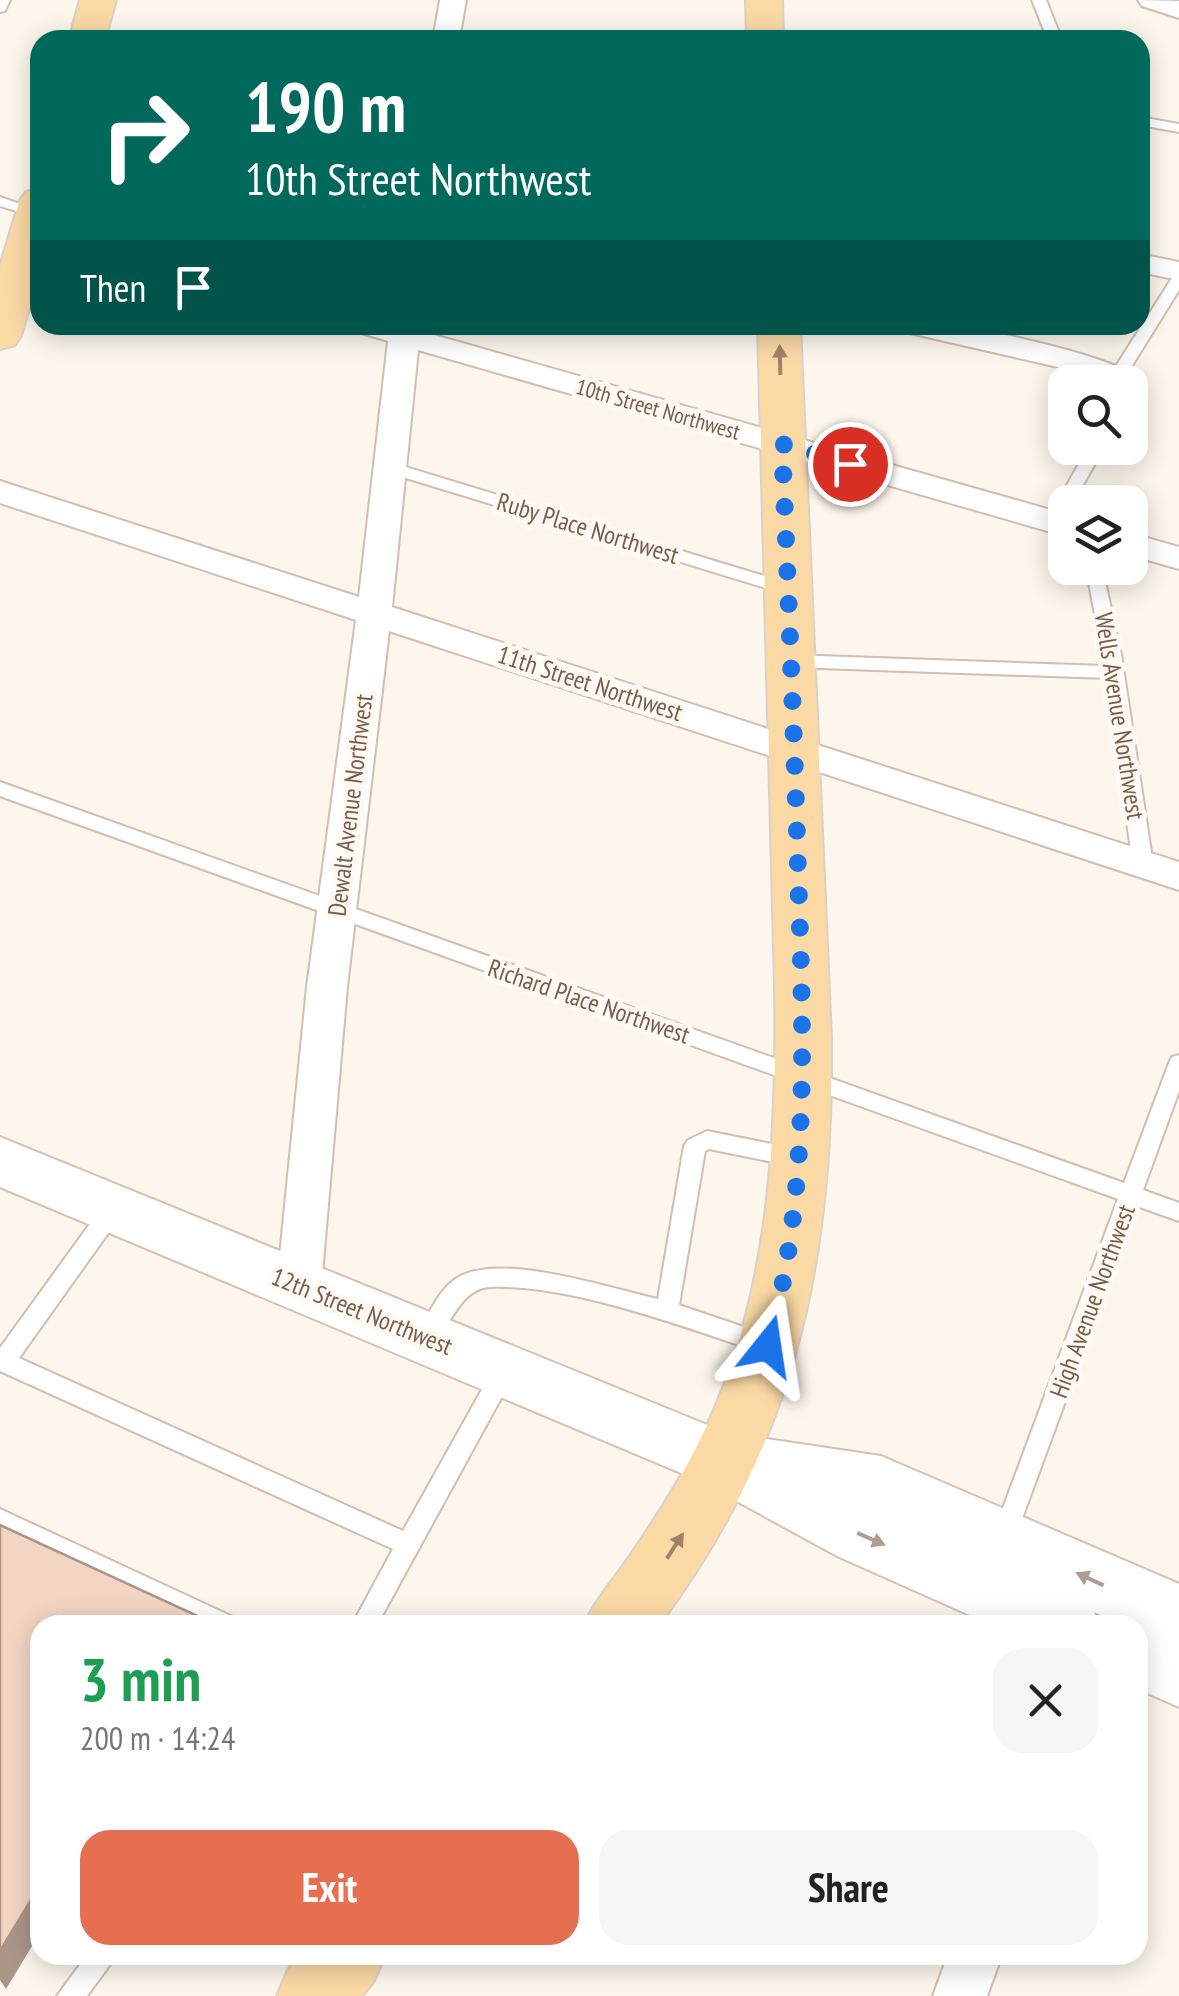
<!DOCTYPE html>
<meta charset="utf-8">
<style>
body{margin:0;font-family:"PT Sans Narrow",sans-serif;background:#f6f6f6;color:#222;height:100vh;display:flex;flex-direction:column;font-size:38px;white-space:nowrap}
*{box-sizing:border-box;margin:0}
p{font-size:32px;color:#767676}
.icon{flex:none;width:55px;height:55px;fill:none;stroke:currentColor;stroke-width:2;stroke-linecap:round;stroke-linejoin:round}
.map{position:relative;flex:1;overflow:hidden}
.panel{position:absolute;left:30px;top:1615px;width:1118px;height:350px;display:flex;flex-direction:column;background:#fff;border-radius:30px;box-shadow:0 5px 25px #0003}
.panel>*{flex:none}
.hud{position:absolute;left:30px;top:30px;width:1120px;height:305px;border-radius:30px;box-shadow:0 5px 25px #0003;background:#00695c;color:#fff;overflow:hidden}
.buttons{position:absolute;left:1048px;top:365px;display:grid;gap:20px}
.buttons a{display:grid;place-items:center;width:100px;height:100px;border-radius:20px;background:#fff;box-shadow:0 5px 25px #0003;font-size:50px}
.pin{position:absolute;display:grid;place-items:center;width:85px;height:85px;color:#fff;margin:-42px;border:5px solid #fff;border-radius:50%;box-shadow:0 2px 10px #0007}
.me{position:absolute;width:110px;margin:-55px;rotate:15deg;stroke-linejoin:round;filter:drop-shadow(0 0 8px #0008)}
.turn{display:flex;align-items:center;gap:35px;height:210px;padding:0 50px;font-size:45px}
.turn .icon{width:130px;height:130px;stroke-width:2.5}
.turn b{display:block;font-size:70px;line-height:85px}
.then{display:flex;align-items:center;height:95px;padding:0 50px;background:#0003;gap:20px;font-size:38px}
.round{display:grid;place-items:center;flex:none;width:105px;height:105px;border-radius:30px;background:#f6f6f6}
.summary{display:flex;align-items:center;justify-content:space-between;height:170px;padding:0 50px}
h1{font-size:60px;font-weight:800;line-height:75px;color:#1e9e55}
.cta{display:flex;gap:20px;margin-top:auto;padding:20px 50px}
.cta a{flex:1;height:115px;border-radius:30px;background:#e76f51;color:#fff;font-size:40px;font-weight:800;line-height:115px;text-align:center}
.cta a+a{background:#f6f6f6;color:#222}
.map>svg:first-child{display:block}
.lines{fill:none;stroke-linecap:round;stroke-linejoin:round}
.lane-casing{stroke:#d1beb0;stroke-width:4}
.street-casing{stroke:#d1beb0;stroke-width:4}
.secondary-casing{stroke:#d6c0b0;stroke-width:4}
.primary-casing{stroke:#dad1cd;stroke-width:4}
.lane{fill:#fff;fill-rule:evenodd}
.street{fill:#fff;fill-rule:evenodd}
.secondary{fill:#fff;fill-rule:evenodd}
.primary{fill:#fbd9a5;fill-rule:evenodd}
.shaded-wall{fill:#aa9588}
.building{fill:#f3d5c3;stroke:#aa9588;stroke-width:2.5}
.oneway{fill:#a18267}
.oneway2{fill:#af9d94}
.route{stroke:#1a73e8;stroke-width:18;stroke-dasharray:0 32.4}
.labels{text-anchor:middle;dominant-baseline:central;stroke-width:10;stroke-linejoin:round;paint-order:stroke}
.far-street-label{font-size:22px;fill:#7a5c4d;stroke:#fffaf3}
.street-label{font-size:25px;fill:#7a5c4d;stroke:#fffaf3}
</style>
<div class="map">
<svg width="1179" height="1996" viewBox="0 0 1179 1996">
<rect width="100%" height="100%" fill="#fdf6ec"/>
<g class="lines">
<g class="lane-casing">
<g id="lane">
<polygon points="0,0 10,0 5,11 0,12"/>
<polygon points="1032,0 1046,0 1062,40 1048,40"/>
<polygon points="1140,117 1179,124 1179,132 1140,125"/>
<polygon points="0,197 40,211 40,218 0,206"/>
<polygon points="1179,274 1179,290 1125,377 1128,382 1112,382 1109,377 1172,278"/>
<polygon points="1088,448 1104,448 1073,502 1065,502 1065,517 1060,526 1048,526 1046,522"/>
<polygon points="389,462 794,585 797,589 794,593 782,593 383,471 383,463"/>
<polygon points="1086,568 1102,568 1121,654 1153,865 1143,872 1133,865 1107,678 791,667 782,661 791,655 1105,666"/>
<polygon points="0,782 1124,1183 1169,1063 1172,1057 1179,1055 1179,1091 1143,1190 1179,1203 1179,1221 1137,1206 1013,1543 1005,1546 997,1543 993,1535 1118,1199 0,796"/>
<path d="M707,1131L797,1149L804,1152L808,1158L804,1164L797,1167L709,1149L705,1151L679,1305L773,1337L776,1344L773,1351L765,1354C688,1328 571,1284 490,1287C451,1289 446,1354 419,1344L416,1337L419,1330C430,1313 438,1292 454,1280C495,1249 611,1289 658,1299L684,1146L688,1140Z"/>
<polygon points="113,1200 121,1203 124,1209 121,1215 19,1358 403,1531 495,1366 503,1363 511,1366 514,1373 511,1380 377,1625 352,1625 393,1549 0,1371 0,1348 105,1203"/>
<polygon points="0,1509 233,1617 236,1625 198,1625 0,1532"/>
<polygon points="87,1955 117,1955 87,1996 57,1996"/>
</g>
</g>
<g class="street-casing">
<g id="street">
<polygon points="440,0 466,0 459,40 433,40"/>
<polygon points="1138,0 1179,1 1179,18 1142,6"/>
<polygon points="1140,254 1179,262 1179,280 1140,272"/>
<polygon points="351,325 420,325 420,331 1065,514 1065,536 418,350 392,607 1179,862 1179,890 389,631 347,987 321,1285 315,1298 299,1304 283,1298 277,1285 307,987 356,620 0,503 0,481 359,597 388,341 355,331"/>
<path d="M897,325C915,325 934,323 952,325C980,328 1120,358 1133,377L1129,382H1103L1071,370L901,331Z"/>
<polygon points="1130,533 1179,547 1179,569 1130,555"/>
<polygon points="948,1955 1002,1955 987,1996 933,1996"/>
</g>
</g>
<g class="secondary-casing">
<polygon id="secondary" points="0,1137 749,1442 761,1438 881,1456 1179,1584 1179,1707 1138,1689 1138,1625 1123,1625 1094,1612 1100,1625 992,1625 837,1556 700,1481 0,1187"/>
</g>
<g class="primary-casing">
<g id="primary">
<polygon points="80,0 116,0 105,40 69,40"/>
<polygon points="746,0 782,0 783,40 747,40"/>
<polygon points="40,188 40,270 21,336 15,345 0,349 0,266 20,200 26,192"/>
<path d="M758,325H800L831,1038C834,1260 795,1444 659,1625H584C596,1599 614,1579 630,1556C653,1522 675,1488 694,1452C770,1308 777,1145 775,986Z"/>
<polygon points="300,1955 385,1955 374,1981 362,1996 277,1996 288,1970"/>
</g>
</g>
<use href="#lane" class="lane"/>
<use href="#street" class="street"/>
<use href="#secondary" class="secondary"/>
<use href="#primary" class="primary"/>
</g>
<polygon class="shaded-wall" points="40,1885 40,1933 6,1989 0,1980 0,1951"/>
<polygon class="building" points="0,1525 202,1618 198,1625 40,1625 40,1885 0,1951"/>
<defs><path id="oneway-solid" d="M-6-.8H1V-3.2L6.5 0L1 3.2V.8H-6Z" transform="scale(2.5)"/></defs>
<g class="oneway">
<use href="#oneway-solid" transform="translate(780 360) rotate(-91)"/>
<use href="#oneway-solid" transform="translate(675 1546) rotate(-57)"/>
</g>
<g class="oneway2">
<use href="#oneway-solid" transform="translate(871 1539) rotate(24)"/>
<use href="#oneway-solid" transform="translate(1090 1579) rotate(-155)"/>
</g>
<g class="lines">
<path class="route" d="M768,1346C811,1191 803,1028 798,870C794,728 788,586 782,444L850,464"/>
</g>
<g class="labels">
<g class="far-street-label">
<text transform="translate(658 409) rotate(16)">10th Street Northwest</text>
</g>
<g class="street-label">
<text transform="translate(588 528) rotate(17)">Ruby Place Northwest</text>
<text transform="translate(590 683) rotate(18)">11th Street Northwest</text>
<text transform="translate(1120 716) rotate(81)">Wells Avenue Northwest</text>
<text transform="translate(350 805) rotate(-83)">Dewalt Avenue Northwest</text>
<text transform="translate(589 1001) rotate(19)">Richard Place Northwest</text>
<text transform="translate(1092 1301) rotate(-70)">High Avenue Northwest</text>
<text transform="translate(362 1311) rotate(22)">12th Street Northwest</text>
</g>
</g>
</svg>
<div class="buttons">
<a><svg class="icon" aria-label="search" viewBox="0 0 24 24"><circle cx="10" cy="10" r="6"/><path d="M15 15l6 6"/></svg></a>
<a><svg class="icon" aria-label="layers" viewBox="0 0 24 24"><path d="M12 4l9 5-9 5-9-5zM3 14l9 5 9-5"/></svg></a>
</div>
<div class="pin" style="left:850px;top:464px;background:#d93025"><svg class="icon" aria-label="arrive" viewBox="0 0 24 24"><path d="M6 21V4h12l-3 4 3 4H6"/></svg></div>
<svg class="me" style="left:768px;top:1346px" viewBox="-20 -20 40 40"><path d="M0-17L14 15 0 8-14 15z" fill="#1a73e8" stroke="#fff" stroke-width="4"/></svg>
<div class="hud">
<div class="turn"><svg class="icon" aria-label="right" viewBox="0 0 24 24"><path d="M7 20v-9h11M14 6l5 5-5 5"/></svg><div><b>190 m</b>10th Street Northwest</div></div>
<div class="then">Then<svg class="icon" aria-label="arrive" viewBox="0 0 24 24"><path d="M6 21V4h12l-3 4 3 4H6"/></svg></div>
</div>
<section class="panel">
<div class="summary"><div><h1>3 min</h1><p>200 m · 14:24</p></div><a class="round"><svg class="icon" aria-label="close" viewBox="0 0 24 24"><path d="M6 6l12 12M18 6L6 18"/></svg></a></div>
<div class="cta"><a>Exit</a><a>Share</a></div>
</section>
</div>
